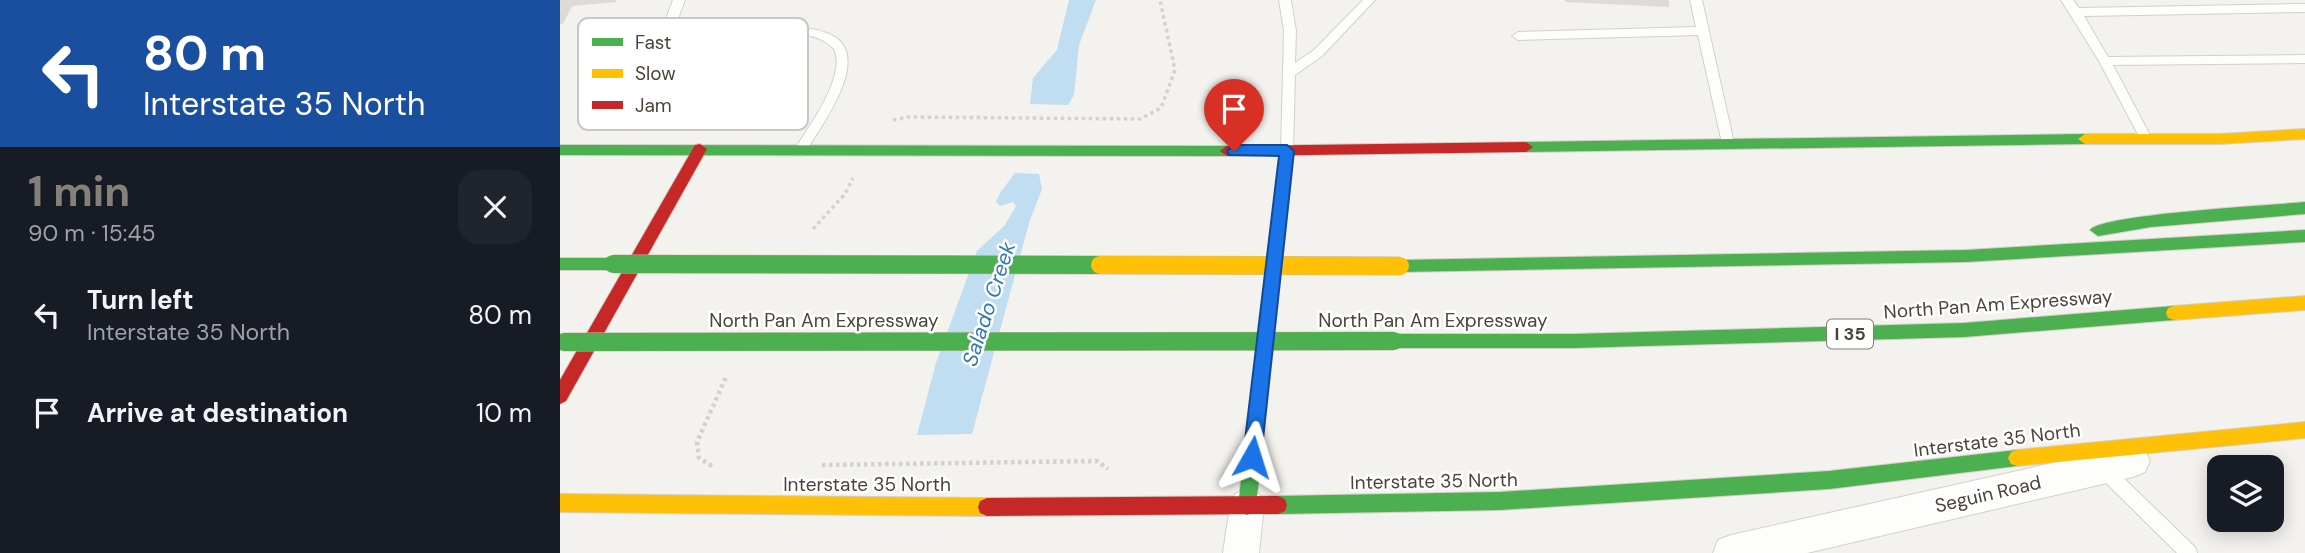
<!DOCTYPE html>
<meta charset="utf-8">
<style>
body{margin:0;font-family:"DM Sans",sans-serif;background:#20242c;color:#f1f3f6;height:100vh;display:flex;flex-direction:column;font-size:26px;white-space:nowrap}
*{box-sizing:border-box;margin:0}
p{font-size:23px;color:#9ea1a6}
.icon{flex:none;width:38px;height:38px;fill:none;stroke:currentColor;stroke-width:2;stroke-linecap:round;stroke-linejoin:round}
.map{position:relative;flex:1;overflow:hidden}
.panel{display:flex;flex-direction:column;background:#171b24;width:560px}
.panel>*{flex:none}
.top-card{background:#1a4fa0;color:#fff;overflow:hidden}
.tools{position:absolute;left:1647px;top:455px;display:grid;gap:14px}
.tools a{display:grid;place-items:center;width:77px;height:77px;border-radius:14px;background:#171b24;box-shadow:0 4px 18px #0003;font-size:35px}
.pin{position:absolute;display:grid;place-items:center;width:60px;height:60px;color:#fff;margin:-72px -30px;border-radius:50% 50% 50% 0;rotate:-45deg;box-shadow:0 0 7px #0007}
.pin .icon{rotate:45deg}
.me{position:absolute;width:77px;margin:-38px;rotate:6deg;stroke-linejoin:round;filter:drop-shadow(0 0 5px #0008)}
.turn{display:flex;align-items:center;gap:24px;height:147px;padding:0 28px;font-size:32px}
.turn .icon{width:91px;height:91px;stroke-width:2.5}
.turn b{display:block;font-size:49px;line-height:60px}
.round{display:grid;place-items:center;flex:none;width:74px;height:74px;border-radius:21px;background:#20242c}
.head{display:flex;align-items:center;justify-content:space-between;height:119px;padding:0 28px}
h1{font-size:42px;font-weight:700;line-height:52px;color:#868178}
ul{padding:0;list-style:none}
li{display:flex;align-items:center;gap:21px;height:98px;padding:0 28px}
li div{flex:1}
li b{display:block;font-size:26px}
li em{font-style:normal}
main{display:flex;flex:1;min-height:0}
.map>svg:first-child{display:block}
.water{fill:#c0ddf1}
.building{fill:#dedbd6}
.lines{fill:none;stroke-linecap:round;stroke-linejoin:round}
.lane-casing{stroke:#d2d0cb;stroke-width:2}
.street-casing{stroke:#d2d0cb;stroke-width:2}
.fast-casing{stroke:#d3cfc5;stroke-width:2}
.slow-casing{stroke:#d3cfc5;stroke-width:2}
.jam-casing{stroke:#d3cfc5;stroke-width:2}
.path-far1{stroke:#d3d2cc;stroke-width:3.5;stroke-dasharray:3.5 3.5;stroke-linecap:butt}
.path{stroke:#d3d2cc;stroke-width:4.5;stroke-dasharray:3.5 3.5;stroke-linecap:butt}
.lane{fill:#fdfdfc;fill-rule:evenodd}
.street{fill:#fdfdfc;fill-rule:evenodd}
.fast{fill:#4caf50;fill-rule:evenodd}
.slow{fill:#ffc107;fill-rule:evenodd}
.jam{fill:#c62828;fill-rule:evenodd}
.fast-bridge-casing{stroke:#ccbfa9;stroke-width:19;stroke-linecap:butt}
.slow-bridge-casing{stroke:#ccbfa9;stroke-width:19;stroke-linecap:butt}
.fast-bridge{stroke:#4caf50;stroke-width:18}
.slow-bridge{stroke:#ffc107;stroke-width:18}
.route{fill:#1a73e8;stroke:#114b97;stroke-width:2}
.labels{text-anchor:middle;dominant-baseline:central;stroke-width:5;stroke-linejoin:round;paint-order:stroke}
.shield{fill:#fff;stroke:#817c74;stroke-width:2}
.shield-label{font-size:18px;font-weight:bold;fill:#4b4439}
.street-label{font-size:19px;fill:#4b4439;stroke:#fff}
.water-label{font-size:21px;font-style:italic;fill:#2e7ab2;stroke:#fff}
.key{fill:#fff;stroke:#c9c7c4;stroke-width:2}
.key-label{font-size:19px;fill:#4b4439}
</style>
<main>
<section class="panel">
<div class="top-card">
<div class="turn"><svg class="icon" aria-label="left" viewBox="0 0 24 24"><path d="M17 20v-9H6M10 6l-5 5 5 5"/></svg><div><b>80 m</b>Interstate 35 North</div></div>
</div>
<div class="head"><div><h1>1 min</h1><p>90 m · 15:45</p></div><a class="round"><svg class="icon" aria-label="close" viewBox="0 0 24 24"><path d="M6 6l12 12M18 6L6 18"/></svg></a></div>
<ul>
<li><svg class="icon" aria-label="left" viewBox="0 0 24 24"><path d="M17 20v-9H6M10 6l-5 5 5 5"/></svg><div><b>Turn left</b><p>Interstate 35 North</p></div><em>80 m</em></li>
<li><svg class="icon" aria-label="arrive" viewBox="0 0 24 24"><path d="M6 21V4h12l-3 4 3 4H6"/></svg><div><b>Arrive at destination</b></div><em>10 m</em></li>
</ul>
</section>
<div class="map">
<svg width="1745" height="553" viewBox="0 0 1745 553">
<rect width="100%" height="100%" fill="#f4f2ee"/>
<g class="water">
<polygon points="509,0 536,0 519,45 514,95 508,105 470,104 473,78 497,50"/>
<polygon points="455,173 479,174 482,189 469,223 412,434 357,435 376,363 417,251 445,225 456,206 453,202 440,206 436,202 440,193"/>
</g>
<g class="building">
<polygon points="0,0 56,0 56,2 12,6 3,24 0,24"/>
<polygon points="1005,0 1109,0 1109,7 1005,2"/>
</g>
<g class="lines">
<g class="lane-casing">
<g id="lane">
<path d="M113,0H125L119,16L118,39C160,75 218,6 273,36C313,58 260,128 244,154L240,156L234,151C248,127 287,77 274,49C227,1 150,96 106,40L107,16Z"/>
<polygon points="719,0 731,0 736,31 735,63 754,50 803,0 815,0 762,56 735,75 733,151 727,156 721,151 724,31"/>
<polygon points="1130,0 1142,0 1174,143 1168,148 1162,143 1138,35 958,40 952,36 958,32 1136,27"/>
<polygon points="1501,0 1513,0 1519,8 1745,4 1745,12 1524,16 1548,57 1745,55 1745,63 1553,65 1592,139 1586,144 1582,142 1539,61"/>
<polygon points="1542,461 1548,463 1635,547 1637,553 1617,553 1536,473 1534,468 1536,463"/>
</g>
</g>
<g class="street-casing">
<g id="street">
<polygon points="1573,445 1585,450 1590,461 1585,472 1573,477 1247,553 1153,553 1158,540 1171,535"/>
<polygon points="687,489 699,494 704,506 699,553 663,553 670,506 675,494"/>
</g>
</g>
<g class="fast-casing">
<g id="fast">
<polygon points="1525,134 1532,139 1525,144 966,152 959,147 966,142"/>
<polygon points="0,145 667,146 674,151 667,156 0,155"/>
<polygon points="727,146 734,151 696,506 694,512 687,515 680,512 678,506 720,151"/>
<path d="M1745,202V214L1591,227L1538,236L1530,230C1541,214 1716,205 1745,202Z"/>
<polygon points="1745,230 1745,242 1406,262 840,272 834,270 832,266 834,262 840,260 1406,250"/>
<polygon points="0,258 53,258 59,260 61,264 59,268 53,270 0,270"/>
<polygon points="1614,306 1620,308 1622,313 1620,318 1614,320 1404,337 1013,348 834,348 828,346 826,341 828,336 834,334 1013,334 1404,323"/>
<polygon points="1457,450 1463,452 1466,458 1463,464 1457,466 1269,489 940,510 718,514 711,511 709,505 711,499 718,496 940,492 1269,471"/>
</g>
</g>
<g class="slow-casing">
<g id="slow">
<polygon points="1745,129 1745,139 1659,144 1525,144 1518,139 1525,134 1659,134"/>
<polygon points="1745,296 1745,310 1614,320 1608,318 1606,313 1608,308 1614,306"/>
<polygon points="1745,422 1745,438 1457,466 1451,464 1448,458 1451,452 1457,450"/>
<polygon points="0,494 427,498 434,501 436,507 434,513 427,516 0,512"/>
</g>
</g>
<g class="jam-casing">
<g id="jam">
<polygon points="966,142 973,147 966,152 667,156 660,151 667,146"/>
<polygon points="140,144 147,149 6,401 0,404 0,380 135,145"/>
<polygon points="718,496 725,499 727,505 725,511 718,514 427,516 420,513 418,507 420,501 427,498"/>
</g>
</g>
<g class="path-far1">
<polyline points="333,120 348,117 580,119 601,108 615,70 600,0"/>
<polyline points="253,229 285,194 293,178"/>
</g>
<g class="path">
<polyline points="262,465 537,461 548,469"/>
<polyline points="152,466 139,458 137,442 166,377"/>
</g>
<use href="#lane" class="lane"/>
<use href="#street" class="street"/>
<use href="#fast" class="fast"/>
<use href="#slow" class="slow"/>
<use href="#jam" class="jam"/>
<g class="fast-bridge-casing">
<g id="fast-bridge">
<polyline points="53,264 540,265"/>
<polyline points="4,342 834,341"/>
</g>
</g>
<g class="slow-bridge-casing">
<polyline id="slow-bridge" points="540,265 840,266"/>
</g>
<use href="#fast-bridge" class="fast-bridge"/>
<use href="#slow-bridge" class="slow-bridge"/>
</g>
<polygon class="route" points="674,145 727,145 734,151 701,457 699,462 692,465 686,462 683,457 719,156 669,155 667,151"/>
<g class="labels">
<rect class="shield" x="1267" y="319.5" width="46" height="29" rx="5"/>
<g class="shield-label">
<text x="1290" y="334">I 35</text>
</g>
<g class="street-label">
<text transform="translate(1438 304) rotate(-4)">North Pan Am Expressway</text>
<text x="264" y="320">North Pan Am Expressway</text>
<text x="873" y="320">North Pan Am Expressway</text>
<text transform="translate(1437 440) rotate(-7)">Interstate 35 North</text>
<text transform="translate(874 481) rotate(-1)">Interstate 35 North</text>
<text x="307" y="484">Interstate 35 North</text>
<text transform="translate(1428 494) rotate(-13)">Seguin Road</text>
</g>
<g class="water-label">
<text transform="translate(429 304) rotate(-72)">Salado Creek</text>
</g>
</g>
<rect x="18" y="18" width="230" height="112" rx="10" class="key"/>
<rect x="32" y="38" width="31" height="8" fill="#4caf50"/>
<rect x="32" y="69" width="31" height="9" fill="#ffc107"/>
<rect x="32" y="101" width="31" height="8" fill="#c62828"/>
<g class="key-label">
<text x="75" y="49">Fast</text>
<text x="75" y="80">Slow</text>
<text x="75" y="112">Jam</text>
</g>
</svg>
<div class="tools">
<a><svg class="icon" aria-label="layers" viewBox="0 0 24 24"><path d="M12 4l9 5-9 5-9-5zM3 14l9 5 9-5"/></svg></a>
</div>
<div class="pin" style="left:674px;top:151px;background:#d93025"><svg class="icon" aria-label="arrive" viewBox="0 0 24 24"><path d="M6 21V4h12l-3 4 3 4H6"/></svg></div>
<svg class="me" style="left:692px;top:457px" viewBox="-20 -20 40 40"><path d="M0-17L14 15 0 8-14 15z" fill="#1a73e8" stroke="#fff" stroke-width="4"/></svg>
</div>
</main>
